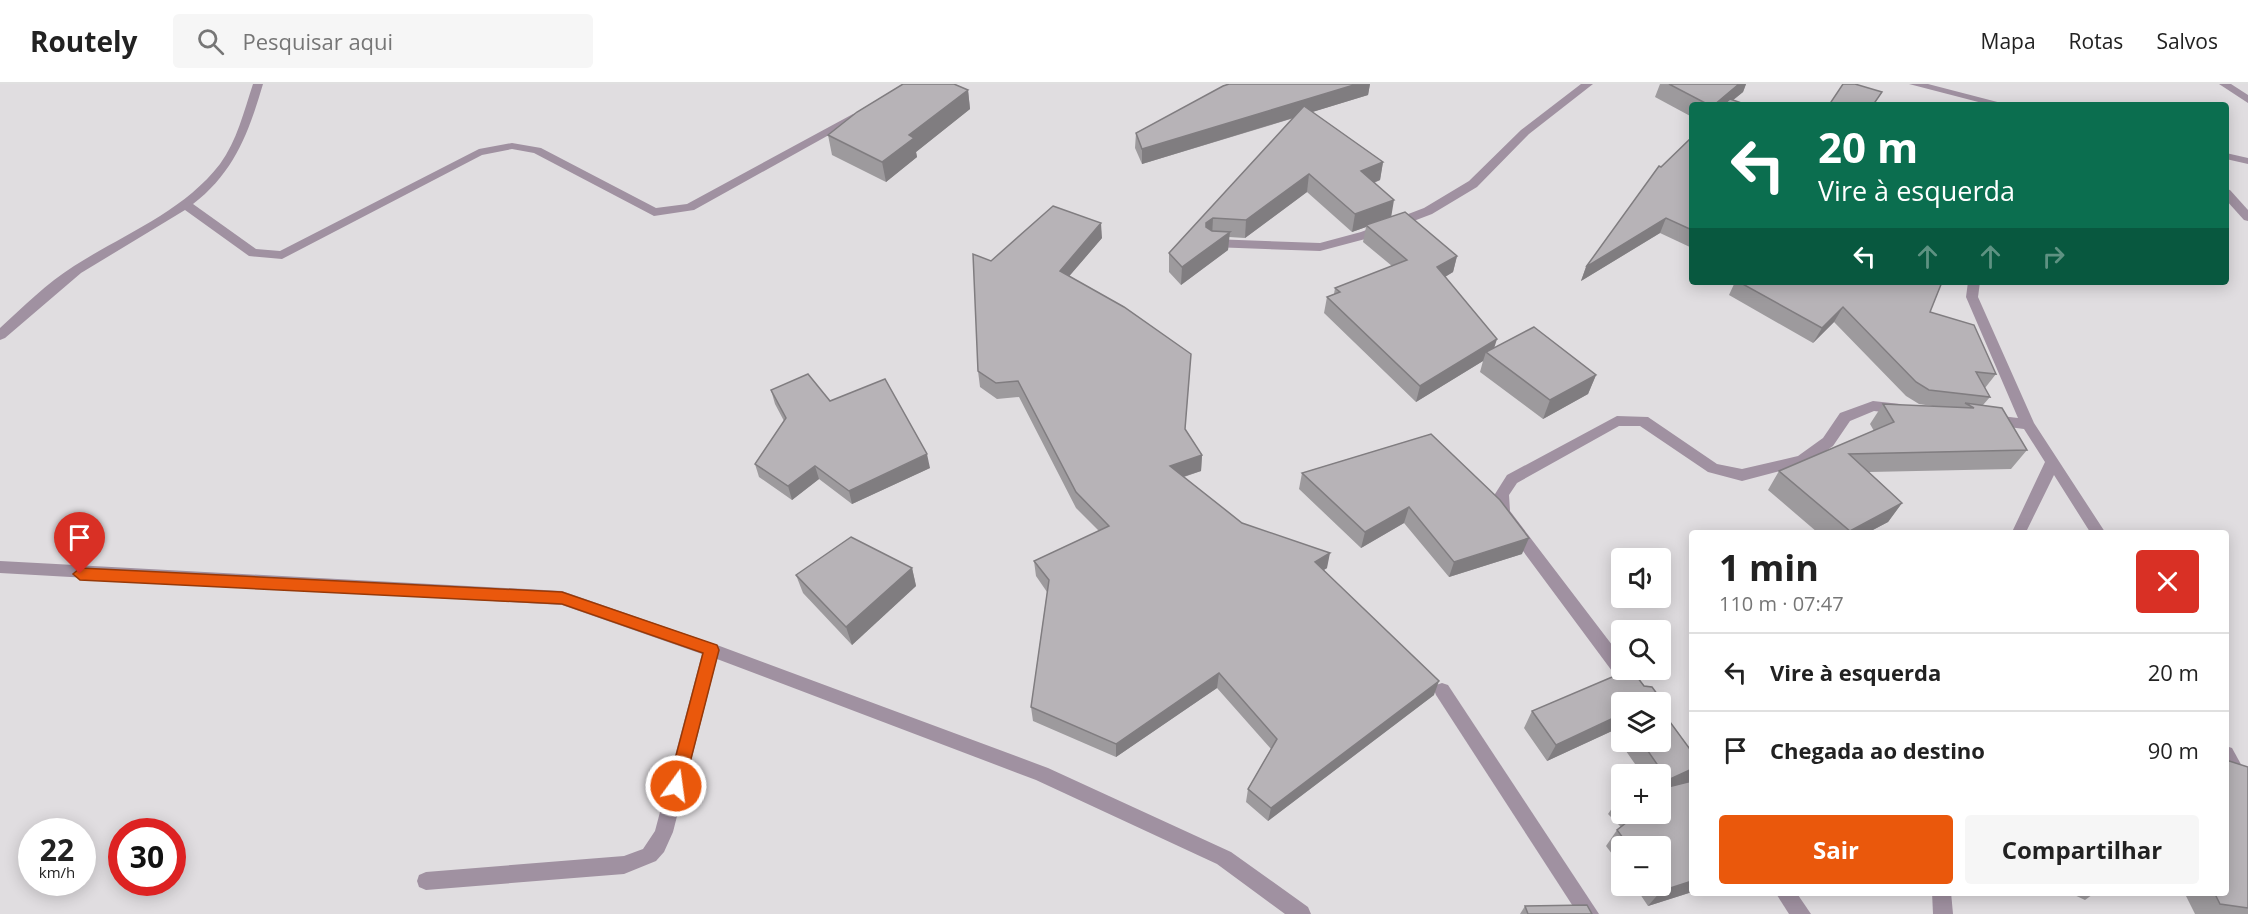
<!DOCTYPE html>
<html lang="pt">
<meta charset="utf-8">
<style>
body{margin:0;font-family:"Open Sans",sans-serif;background:#f6f6f6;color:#222;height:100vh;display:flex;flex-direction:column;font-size:22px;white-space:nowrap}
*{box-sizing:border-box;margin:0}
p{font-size:20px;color:#767676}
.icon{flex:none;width:33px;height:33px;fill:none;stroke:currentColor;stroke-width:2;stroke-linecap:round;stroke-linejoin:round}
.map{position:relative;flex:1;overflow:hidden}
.details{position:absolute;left:1689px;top:446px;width:540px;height:366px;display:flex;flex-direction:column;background:#fff;border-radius:6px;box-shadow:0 3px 15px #0003}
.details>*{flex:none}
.hud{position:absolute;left:1689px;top:18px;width:540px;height:183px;border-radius:6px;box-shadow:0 3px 15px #0003;background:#0b6e4f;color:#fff;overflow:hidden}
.tools{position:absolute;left:1611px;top:464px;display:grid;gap:12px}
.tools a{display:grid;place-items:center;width:60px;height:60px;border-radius:6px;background:#fff;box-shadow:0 3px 15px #0003;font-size:30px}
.speed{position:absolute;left:18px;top:734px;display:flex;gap:12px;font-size:30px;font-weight:700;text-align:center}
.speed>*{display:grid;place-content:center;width:78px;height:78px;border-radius:50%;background:#fff;box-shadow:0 3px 15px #0003;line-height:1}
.speed small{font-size:15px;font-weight:400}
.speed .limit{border:9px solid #d22;background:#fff;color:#111}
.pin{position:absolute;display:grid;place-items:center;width:51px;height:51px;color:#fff;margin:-62px -26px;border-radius:50% 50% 50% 0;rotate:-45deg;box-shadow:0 0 6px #0007}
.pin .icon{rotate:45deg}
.me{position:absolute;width:66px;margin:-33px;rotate:14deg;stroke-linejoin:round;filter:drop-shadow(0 0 4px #0008)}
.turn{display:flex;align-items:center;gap:21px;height:126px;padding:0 30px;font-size:27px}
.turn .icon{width:78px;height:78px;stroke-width:2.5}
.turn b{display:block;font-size:42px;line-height:51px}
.lanes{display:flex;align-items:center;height:57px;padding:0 30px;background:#0003;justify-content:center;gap:30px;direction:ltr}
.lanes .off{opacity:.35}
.round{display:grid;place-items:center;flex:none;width:63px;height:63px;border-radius:6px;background:#f6f6f6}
.summary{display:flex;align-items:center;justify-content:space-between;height:102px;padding:0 30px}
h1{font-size:36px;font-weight:700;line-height:45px}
.action{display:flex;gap:12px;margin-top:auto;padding:12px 30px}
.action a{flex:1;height:69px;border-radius:6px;background:#ea580c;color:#fff;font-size:24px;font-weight:700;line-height:69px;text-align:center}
.action a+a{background:#f6f6f6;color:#222}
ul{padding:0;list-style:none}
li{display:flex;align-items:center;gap:18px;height:78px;padding:0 30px;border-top:2px solid #e0e0e0}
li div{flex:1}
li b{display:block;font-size:22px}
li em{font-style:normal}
header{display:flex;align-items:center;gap:36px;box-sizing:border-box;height:84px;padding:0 30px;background:#fff;border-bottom:2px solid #e0e0e0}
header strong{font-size:28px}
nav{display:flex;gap:33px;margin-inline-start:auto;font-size:21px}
.search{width:420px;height:54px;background:#f6f6f6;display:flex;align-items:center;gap:15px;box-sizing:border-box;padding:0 21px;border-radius:6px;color:#767676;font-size:22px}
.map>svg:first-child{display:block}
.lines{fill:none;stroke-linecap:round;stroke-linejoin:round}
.minor{fill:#a091a1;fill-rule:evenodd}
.wall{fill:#9d9a9d;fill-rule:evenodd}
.shaded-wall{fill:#807d80}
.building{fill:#b7b3b7;stroke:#807d80;stroke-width:1.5}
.route{fill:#ea580c;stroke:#983908;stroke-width:1.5}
</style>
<header>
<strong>Routely</strong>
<div class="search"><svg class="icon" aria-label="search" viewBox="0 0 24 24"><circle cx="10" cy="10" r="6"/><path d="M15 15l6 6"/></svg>Pesquisar aqui</div>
<nav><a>Mapa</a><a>Rotas</a><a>Salvos</a></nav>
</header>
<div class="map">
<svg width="2248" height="830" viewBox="0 0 2248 830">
<rect width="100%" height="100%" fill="#e0dde0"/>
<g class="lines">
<g class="minor">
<path d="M253,0H263C249,48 234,89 193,120L256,165L280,167L479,65L512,59L541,64L656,124L687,120L853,30L857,29L863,32L694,126L654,132L534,69L512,65L482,71L282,175L249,172L185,126L81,189L5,254L0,256V244C24,222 47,199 74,182C124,150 183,128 220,80C237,57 244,27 253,0Z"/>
<polygon points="1581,0 1593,0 1529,50 1477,103 1432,130 1369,154 1320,167 1212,163 1206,159 1212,155 1320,159 1361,148 1424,124 1469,97 1521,46"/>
<polygon points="1909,0 1928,0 2009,21 1990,21"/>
<polygon points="2219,0 2231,0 2248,11 2248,19"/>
<polygon points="2226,69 2248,74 2248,80 2226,75"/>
<polygon points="2226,105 2230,106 2248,126 2248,137 2244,136 2226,116"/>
<polygon points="1968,198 1980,198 1978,213 2034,339 2105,448 2090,448 2054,391 2026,448 2012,448 2045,378 2024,345 1993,341 1986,336 1993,331 2018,334 1966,213"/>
<polygon points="1873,317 1900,320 1907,325 1900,330 1874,327 1850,337 1833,362 1807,380 1742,397 1708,388 1640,342 1619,342 1517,399 1509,411 1510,427 1622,574 1622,585 1630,585 1654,618 1635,618 1494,428 1495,410 1507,391 1617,332 1648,333 1717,380 1742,385 1798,372 1823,354 1840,329"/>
<polygon points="0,477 562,507 717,561 1048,684 1231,768 1308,823 1311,830 1285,830 1217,780 1036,696 717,575 673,748 664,768 656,777 624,790 426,806 419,803 417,797 419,791 426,788 624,772 643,765 655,747 702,570 562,521 0,489"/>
<polygon points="1442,599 1448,601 1599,830 1578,830 1436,611 1434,606 1436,601"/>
<polygon points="2226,662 2232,664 2248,693 2248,719 2242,717 2226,687"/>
<polygon points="1775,808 1796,808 1811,830 1789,830"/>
<polygon points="1932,808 1951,808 1953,830 1933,830"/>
</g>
</g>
<g class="wall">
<polygon points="1229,0 1370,0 1368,11 1312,28 1383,78 1380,96 1374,99 1391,133 1457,172 1453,188 1445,193 1495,264 1596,291 1588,310 1543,335 1480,288 1483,277 1416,318 1324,229 1327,213 1334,210 1335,204 1392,182 1363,158 1366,143 1352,148 1307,108 1245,154 1229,153 1228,166 1181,201 1169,188 1169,169 1294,34 1142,80 1135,64 1136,49"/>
<polygon points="1660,0 1746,0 1743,8 1733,16 1747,21 1692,21 1692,33 1655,13"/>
<polygon points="968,6 970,25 916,68 917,73 886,98 832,71 828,51"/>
<polygon points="1692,53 1692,164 1660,149 1581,197 1586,183"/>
<polygon points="1102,154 1069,192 1190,285 1185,345 1202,371 1201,387 1184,393 1242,439 1327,484 1324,486 1434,611 1268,737 1246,718 1248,705 1271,665 1217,604 1116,673 1033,637 1031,623 1047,508 1036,492 1034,477 1099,447 1076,424 1019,313 997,315 980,303 978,287 991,177"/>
<polygon points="1735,198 1942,198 1930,228 1996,290 1985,304 1990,313 1983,321 2027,366 2011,385 1869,388 1902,419 1888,438 1869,448 1817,448 1768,406 1779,387 1874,347 1870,340 1883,320 1939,323 1919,320 1906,312 1834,238 1813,259 1729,211"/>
<polygon points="771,306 830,317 930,384 852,420 819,395 792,416 759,393 755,380 784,337 775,320"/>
<polygon points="1431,350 1522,470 1449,493 1404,439 1361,464 1299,405 1302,389"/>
<polygon points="912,484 916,502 852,561 803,509 796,491"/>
<path d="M1644,602L1692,668V696L1685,699L1692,698V808L1648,822L1634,801H1660V762H1622V783L1606,762L1617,746L1621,743L1608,730L1619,714H1622V729H1660V690H1642L1612,647L1547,677L1524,644L1532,627ZM1622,618L1660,657H1622Z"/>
<polygon points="2248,683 2248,830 2195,830 2184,808 2226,808"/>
<polygon points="2068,808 2096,808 2085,816"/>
<polygon points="1525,822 1592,830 1520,830"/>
</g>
<g class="shaded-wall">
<polygon points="1357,0 1370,0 1368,11 1142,80 1142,65"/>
<polygon points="1739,0 1746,0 1743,8 1727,21 1714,21"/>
<polygon points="968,6 970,25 916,68 917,73 886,98 882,78 909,51"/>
<polygon points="1383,78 1380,96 1357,105 1361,87"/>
<polygon points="1309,90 1307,108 1245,154 1246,136"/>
<polygon points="1394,116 1391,134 1366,141 1366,143 1352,148 1355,130"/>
<polygon points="1213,134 1212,153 1205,157 1206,139"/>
<polygon points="1666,134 1660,149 1581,197 1586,183"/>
<polygon points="1101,139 1102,154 1060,203 1060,187"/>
<polygon points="1230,148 1228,166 1181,201 1182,183"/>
<polygon points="1457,172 1453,188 1433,200 1437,183"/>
<polygon points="1843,223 1834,238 1813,259 1822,244"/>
<polygon points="1497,255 1492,271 1486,268 1483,277 1416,318 1420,302"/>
<polygon points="1596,291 1588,310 1543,335 1550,316"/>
<polygon points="927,370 930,384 852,420 849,407"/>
<polygon points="1202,371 1201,387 1170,397 1170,382"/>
<polygon points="815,382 819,395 792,416 788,402"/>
<polygon points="1902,419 1888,438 1869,448 1849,448"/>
<polygon points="1409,423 1404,439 1361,464 1365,448"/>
<polygon points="1529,454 1522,470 1449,493 1454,478"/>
<polygon points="1330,469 1327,484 1312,493 1315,478"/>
<polygon points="912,484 916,502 852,561 846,543"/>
<polygon points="1219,589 1217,604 1116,673 1116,660"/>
<polygon points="1439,597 1434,611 1268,737 1271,724"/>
<polygon points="1622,630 1612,647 1547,677 1556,661"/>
<polygon points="1692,685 1692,696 1660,710 1660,707 1668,696"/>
<polygon points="1692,797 1692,808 1648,822 1661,807"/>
</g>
<g class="building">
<polygon points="903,0 954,0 968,6 909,51 914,54 882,78 828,51 857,28"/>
<polygon points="1229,0 1357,0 1142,65 1136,49 1223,2"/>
<polygon points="1669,0 1739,0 1714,21 1709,21"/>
<polygon points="1843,0 1855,0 1882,8 1873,21 1829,21"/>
<polygon points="1730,15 1747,21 1723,21"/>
<polygon points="1304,22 1383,78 1361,87 1394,116 1355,130 1309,90 1246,136 1213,134 1206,139 1206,143 1212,147 1230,148 1182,183 1169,169"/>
<polygon points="1692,53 1692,146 1666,134 1586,183 1659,82 1661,83"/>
<polygon points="1053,122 1101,139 1060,187 1124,223 1191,270 1185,345 1202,371 1170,382 1242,439 1330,469 1315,478 1439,597 1271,724 1248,705 1277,655 1219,589 1116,660 1031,623 1049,496 1034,477 1109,442 1076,408 1018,297 996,299 978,287 973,170 991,177"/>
<polygon points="1405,128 1457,172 1437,183 1497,255 1420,302 1327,213 1340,208 1335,204 1407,176 1366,141"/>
<polygon points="1739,198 1942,198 1930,228 1974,241 1996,290 1976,288 1990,313 1929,306 1916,298 1843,223 1822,244"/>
<polygon points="1534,243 1596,291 1550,316 1486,268"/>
<polygon points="808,290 830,317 885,295 927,370 849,407 815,382 788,402 755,380 786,334 771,306"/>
<polygon points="1965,319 2002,324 2027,366 1849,370 1902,419 1850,447 1779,387 1894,338 1883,320 1974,324"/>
<polygon points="1431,350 1500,416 1529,454 1454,478 1409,423 1365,448 1302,389"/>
<polygon points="851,453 912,484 846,543 796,491"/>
<polygon points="1631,585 1644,602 1652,603 1669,626 1670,638 1692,668 1692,685 1668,696 1641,657 1660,657 1660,618 1622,618 1622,630 1556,661 1532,627"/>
<polygon points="2226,676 2248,683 2248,824 2220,820 2214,808 2226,808"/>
<polygon points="1692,697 1692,797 1661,807 1657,801 1660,801 1660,762 1629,762 1617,746 1636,731 1634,729 1660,729 1660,705"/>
<polygon points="1587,821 1592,830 1528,830 1525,822"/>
</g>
<polygon class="route" points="80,484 562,508 717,561 719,566 684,702 682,708 676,710 670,708 668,702 703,569 562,520 80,496 73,490"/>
</svg>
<div class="tools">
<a><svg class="icon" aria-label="sound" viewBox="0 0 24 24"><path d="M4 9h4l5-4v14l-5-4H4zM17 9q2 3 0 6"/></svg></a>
<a><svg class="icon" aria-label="search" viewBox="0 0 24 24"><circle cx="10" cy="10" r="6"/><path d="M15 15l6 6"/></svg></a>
<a><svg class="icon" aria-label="layers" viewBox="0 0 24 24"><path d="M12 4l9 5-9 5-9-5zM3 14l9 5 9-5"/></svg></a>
<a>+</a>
<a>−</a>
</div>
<div class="speed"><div>22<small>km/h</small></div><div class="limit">30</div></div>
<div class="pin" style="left:80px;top:490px;background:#d93025"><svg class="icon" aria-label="arrive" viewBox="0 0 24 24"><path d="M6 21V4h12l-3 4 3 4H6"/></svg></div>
<svg class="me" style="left:676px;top:702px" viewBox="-20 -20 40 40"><circle r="17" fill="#ea580c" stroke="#fff" stroke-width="3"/><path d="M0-11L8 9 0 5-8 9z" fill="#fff"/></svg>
<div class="hud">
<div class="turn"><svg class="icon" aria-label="left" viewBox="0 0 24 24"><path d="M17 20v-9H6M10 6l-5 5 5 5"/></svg><div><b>20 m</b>Vire à esquerda</div></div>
<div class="lanes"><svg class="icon" aria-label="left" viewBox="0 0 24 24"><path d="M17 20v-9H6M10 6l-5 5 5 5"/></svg><svg class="icon off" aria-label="ahead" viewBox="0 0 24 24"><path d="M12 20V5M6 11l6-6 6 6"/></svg><svg class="icon off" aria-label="ahead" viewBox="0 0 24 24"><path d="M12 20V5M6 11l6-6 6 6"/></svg><svg class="icon off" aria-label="right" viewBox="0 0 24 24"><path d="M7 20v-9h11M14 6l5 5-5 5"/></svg></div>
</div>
<section class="details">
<div class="summary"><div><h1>1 min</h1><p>110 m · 07:47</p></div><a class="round" style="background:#d93025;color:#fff"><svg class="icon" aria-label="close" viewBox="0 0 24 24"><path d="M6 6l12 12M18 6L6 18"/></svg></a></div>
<ul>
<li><svg class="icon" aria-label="left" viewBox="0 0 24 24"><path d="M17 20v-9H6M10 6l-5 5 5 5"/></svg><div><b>Vire à esquerda</b></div><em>20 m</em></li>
<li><svg class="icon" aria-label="arrive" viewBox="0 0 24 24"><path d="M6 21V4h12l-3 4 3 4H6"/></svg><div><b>Chegada ao destino</b></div><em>90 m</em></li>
</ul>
<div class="action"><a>Sair</a><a>Compartilhar</a></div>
</section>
</div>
